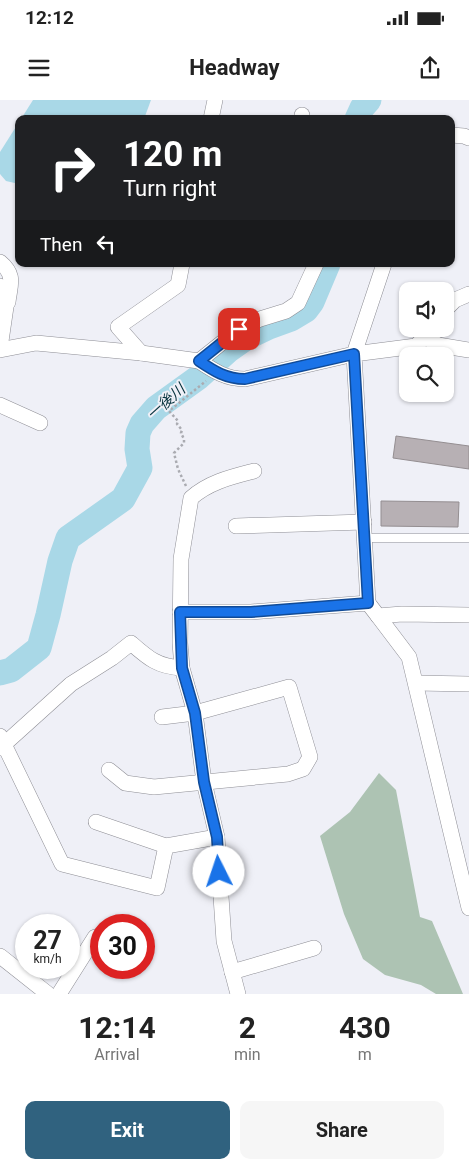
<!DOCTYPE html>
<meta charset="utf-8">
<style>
body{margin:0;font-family:Roboto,"Noto Sans JP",sans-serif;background:#f6f6f6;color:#222;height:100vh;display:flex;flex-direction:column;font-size:19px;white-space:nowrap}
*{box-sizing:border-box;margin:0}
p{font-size:16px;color:#767676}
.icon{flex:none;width:28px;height:28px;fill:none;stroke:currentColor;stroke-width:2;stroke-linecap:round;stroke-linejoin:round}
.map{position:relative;height:894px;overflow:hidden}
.sheet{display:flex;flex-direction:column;background:#fff;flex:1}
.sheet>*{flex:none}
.top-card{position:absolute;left:15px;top:15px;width:440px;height:152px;border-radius:10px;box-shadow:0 1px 4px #0004;background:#202124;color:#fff;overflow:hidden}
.fabs{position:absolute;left:399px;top:182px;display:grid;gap:10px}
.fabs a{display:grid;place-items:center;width:55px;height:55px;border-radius:10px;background:#fff;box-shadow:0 1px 4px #0004;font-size:25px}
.speed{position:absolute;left:15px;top:814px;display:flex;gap:10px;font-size:25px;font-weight:700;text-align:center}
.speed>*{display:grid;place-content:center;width:65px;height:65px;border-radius:50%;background:#fff;box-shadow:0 1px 4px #0004;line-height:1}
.speed small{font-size:12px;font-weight:400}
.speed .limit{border:8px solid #d22;background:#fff;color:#111}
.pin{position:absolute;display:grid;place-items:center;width:42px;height:42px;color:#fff;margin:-21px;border-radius:10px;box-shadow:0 2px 8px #0006}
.me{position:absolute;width:55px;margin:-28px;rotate:356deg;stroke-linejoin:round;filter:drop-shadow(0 0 4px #0008)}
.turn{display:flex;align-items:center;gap:18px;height:105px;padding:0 25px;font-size:22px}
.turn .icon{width:65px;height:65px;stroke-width:2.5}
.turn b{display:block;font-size:35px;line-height:42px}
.then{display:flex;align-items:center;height:48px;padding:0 25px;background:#0003;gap:10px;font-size:19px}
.eta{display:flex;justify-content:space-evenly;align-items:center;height:85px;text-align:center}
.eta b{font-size:30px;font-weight:700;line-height:35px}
.action{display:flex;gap:10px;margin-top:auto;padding:10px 25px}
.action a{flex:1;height:58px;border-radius:10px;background:#30627f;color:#fff;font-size:20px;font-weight:700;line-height:58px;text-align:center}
.action a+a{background:#f6f6f6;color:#222}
.status{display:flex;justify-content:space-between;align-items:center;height:35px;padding:0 25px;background:#fff;direction:ltr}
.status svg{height:14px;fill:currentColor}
header{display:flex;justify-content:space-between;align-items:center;height:65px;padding:0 25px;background:#fff;font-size:22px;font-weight:700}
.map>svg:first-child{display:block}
.green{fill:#adc3b3}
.water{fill:#a9d8e7}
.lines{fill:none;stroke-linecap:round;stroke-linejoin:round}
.river{stroke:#a9d8e7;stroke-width:25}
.building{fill:#b7b0b4;stroke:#948e91}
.service-casing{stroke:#8e8e95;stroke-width:9}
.minor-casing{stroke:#8e8e95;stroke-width:16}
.path{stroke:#aaabb1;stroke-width:2.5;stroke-dasharray:2.5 2.5;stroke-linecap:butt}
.service{stroke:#fff;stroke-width:8}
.minor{stroke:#fff;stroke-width:15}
.route-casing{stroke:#114b97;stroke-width:12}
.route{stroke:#1a73e8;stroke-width:9}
.labels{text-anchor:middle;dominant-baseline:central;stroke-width:4;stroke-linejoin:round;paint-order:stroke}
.water-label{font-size:15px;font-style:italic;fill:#03303b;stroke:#eff0f7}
</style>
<div class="status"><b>12:12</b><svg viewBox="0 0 49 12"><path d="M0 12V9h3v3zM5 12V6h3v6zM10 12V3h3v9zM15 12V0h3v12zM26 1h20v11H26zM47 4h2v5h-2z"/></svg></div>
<header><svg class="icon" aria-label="menu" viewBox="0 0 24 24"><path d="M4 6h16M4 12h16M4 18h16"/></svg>Headway<svg class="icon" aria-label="share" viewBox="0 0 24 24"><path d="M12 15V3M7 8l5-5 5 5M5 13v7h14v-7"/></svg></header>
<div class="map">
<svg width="469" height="894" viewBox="0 0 469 894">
<rect width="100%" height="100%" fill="#eff0f7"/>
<polygon class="green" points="379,673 396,690 420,817 432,821 463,894 436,894 421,885 385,875 363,859 344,814 320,736 350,712"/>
<g class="water">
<polygon points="33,0 151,0 144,19 21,19"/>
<polygon points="19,22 19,84 6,81 0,74 0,52"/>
</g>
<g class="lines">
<g class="river">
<polyline points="357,19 362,8 369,0"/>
<polyline points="0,573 11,570 39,548 48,515 60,461 68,438 123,399 140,368 137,349 138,333 142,324 156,308 199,277 229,250 246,238 269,227 291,219 306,210 312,202 328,164"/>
</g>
</g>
<g class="building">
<polygon points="396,336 469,346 469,369 393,358"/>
<polygon points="381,401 459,402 458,427 381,426"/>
</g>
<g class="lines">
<g class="service-casing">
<polyline id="service" points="365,438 469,438"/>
</g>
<g class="minor-casing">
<g id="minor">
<polyline points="211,19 215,0"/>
<polyline points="302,19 302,15"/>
<polyline points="451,35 464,36 469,38"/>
<path d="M0,162C16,175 10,185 8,202"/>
<path d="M316,164L298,203L286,211L260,219L239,229L199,261C214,271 226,279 245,279L354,254L384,164"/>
<polyline points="0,186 5,194 7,200 0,248"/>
<polyline points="445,210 455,200 469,194"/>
<polyline points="0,250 36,243 141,253 199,261"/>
<polyline points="141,253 118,227 178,185 182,164"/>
<polyline points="0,305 40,323"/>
<polyline points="236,426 364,422"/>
<polyline points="368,503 354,254 416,246 425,237 438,245 469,250"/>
<polyline points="180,512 251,512 368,503 378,516 402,514 469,515"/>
<polyline points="378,516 409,557 469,808"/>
<polyline points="416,583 469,584"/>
<path d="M0,636L62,764L157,788L166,746L217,737L204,682L195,613L182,568L180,543L181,459L191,398C209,382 231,377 254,371"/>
<path d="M0,648L71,584L112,558L131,543C148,558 158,567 182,568"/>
<polyline points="109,670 125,683 154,687 288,674 303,669 310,657 289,587 195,613 162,617"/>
<polyline points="96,722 166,746"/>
<polyline points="217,737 224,841 238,894"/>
<polyline points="0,856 48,894"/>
<polyline points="232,872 314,848"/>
<polyline points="59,894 95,837"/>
</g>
</g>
<polyline class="path" points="186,386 178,369 174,353 184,343 184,339 181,333 182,330 177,324 178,321 169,311 206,281"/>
<use href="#service" class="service"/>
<use href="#minor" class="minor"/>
</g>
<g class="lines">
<g class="route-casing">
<path id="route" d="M219,772L217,737L204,682L195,613L182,568L180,512H251L368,503L354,254L245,279C226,279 214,271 199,261L239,229"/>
</g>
<use href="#route" class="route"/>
</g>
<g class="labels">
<g class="water-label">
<text transform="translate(166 302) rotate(-42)">一後川</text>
</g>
</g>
</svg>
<div class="fabs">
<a><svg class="icon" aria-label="sound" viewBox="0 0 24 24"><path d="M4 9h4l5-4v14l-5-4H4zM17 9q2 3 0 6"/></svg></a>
<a><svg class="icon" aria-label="search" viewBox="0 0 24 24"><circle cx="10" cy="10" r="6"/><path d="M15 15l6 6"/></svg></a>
</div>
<div class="speed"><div>27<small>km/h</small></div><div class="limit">30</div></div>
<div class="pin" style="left:239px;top:229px;background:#d93025"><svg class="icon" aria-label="arrive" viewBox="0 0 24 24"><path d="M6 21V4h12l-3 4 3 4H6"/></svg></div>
<svg class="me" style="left:219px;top:772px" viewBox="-20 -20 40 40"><circle r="19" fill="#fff"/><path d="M0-13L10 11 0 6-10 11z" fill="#1a73e8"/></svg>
<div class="top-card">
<div class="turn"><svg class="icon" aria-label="right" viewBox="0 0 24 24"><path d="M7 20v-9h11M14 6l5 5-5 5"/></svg><div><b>120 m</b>Turn right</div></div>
<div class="then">Then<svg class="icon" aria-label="left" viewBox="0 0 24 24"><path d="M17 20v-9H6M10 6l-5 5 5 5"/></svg></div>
</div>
</div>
<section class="sheet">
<div class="eta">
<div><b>12:14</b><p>Arrival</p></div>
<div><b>2</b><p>min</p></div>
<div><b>430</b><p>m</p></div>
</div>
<div class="action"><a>Exit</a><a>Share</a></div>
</section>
